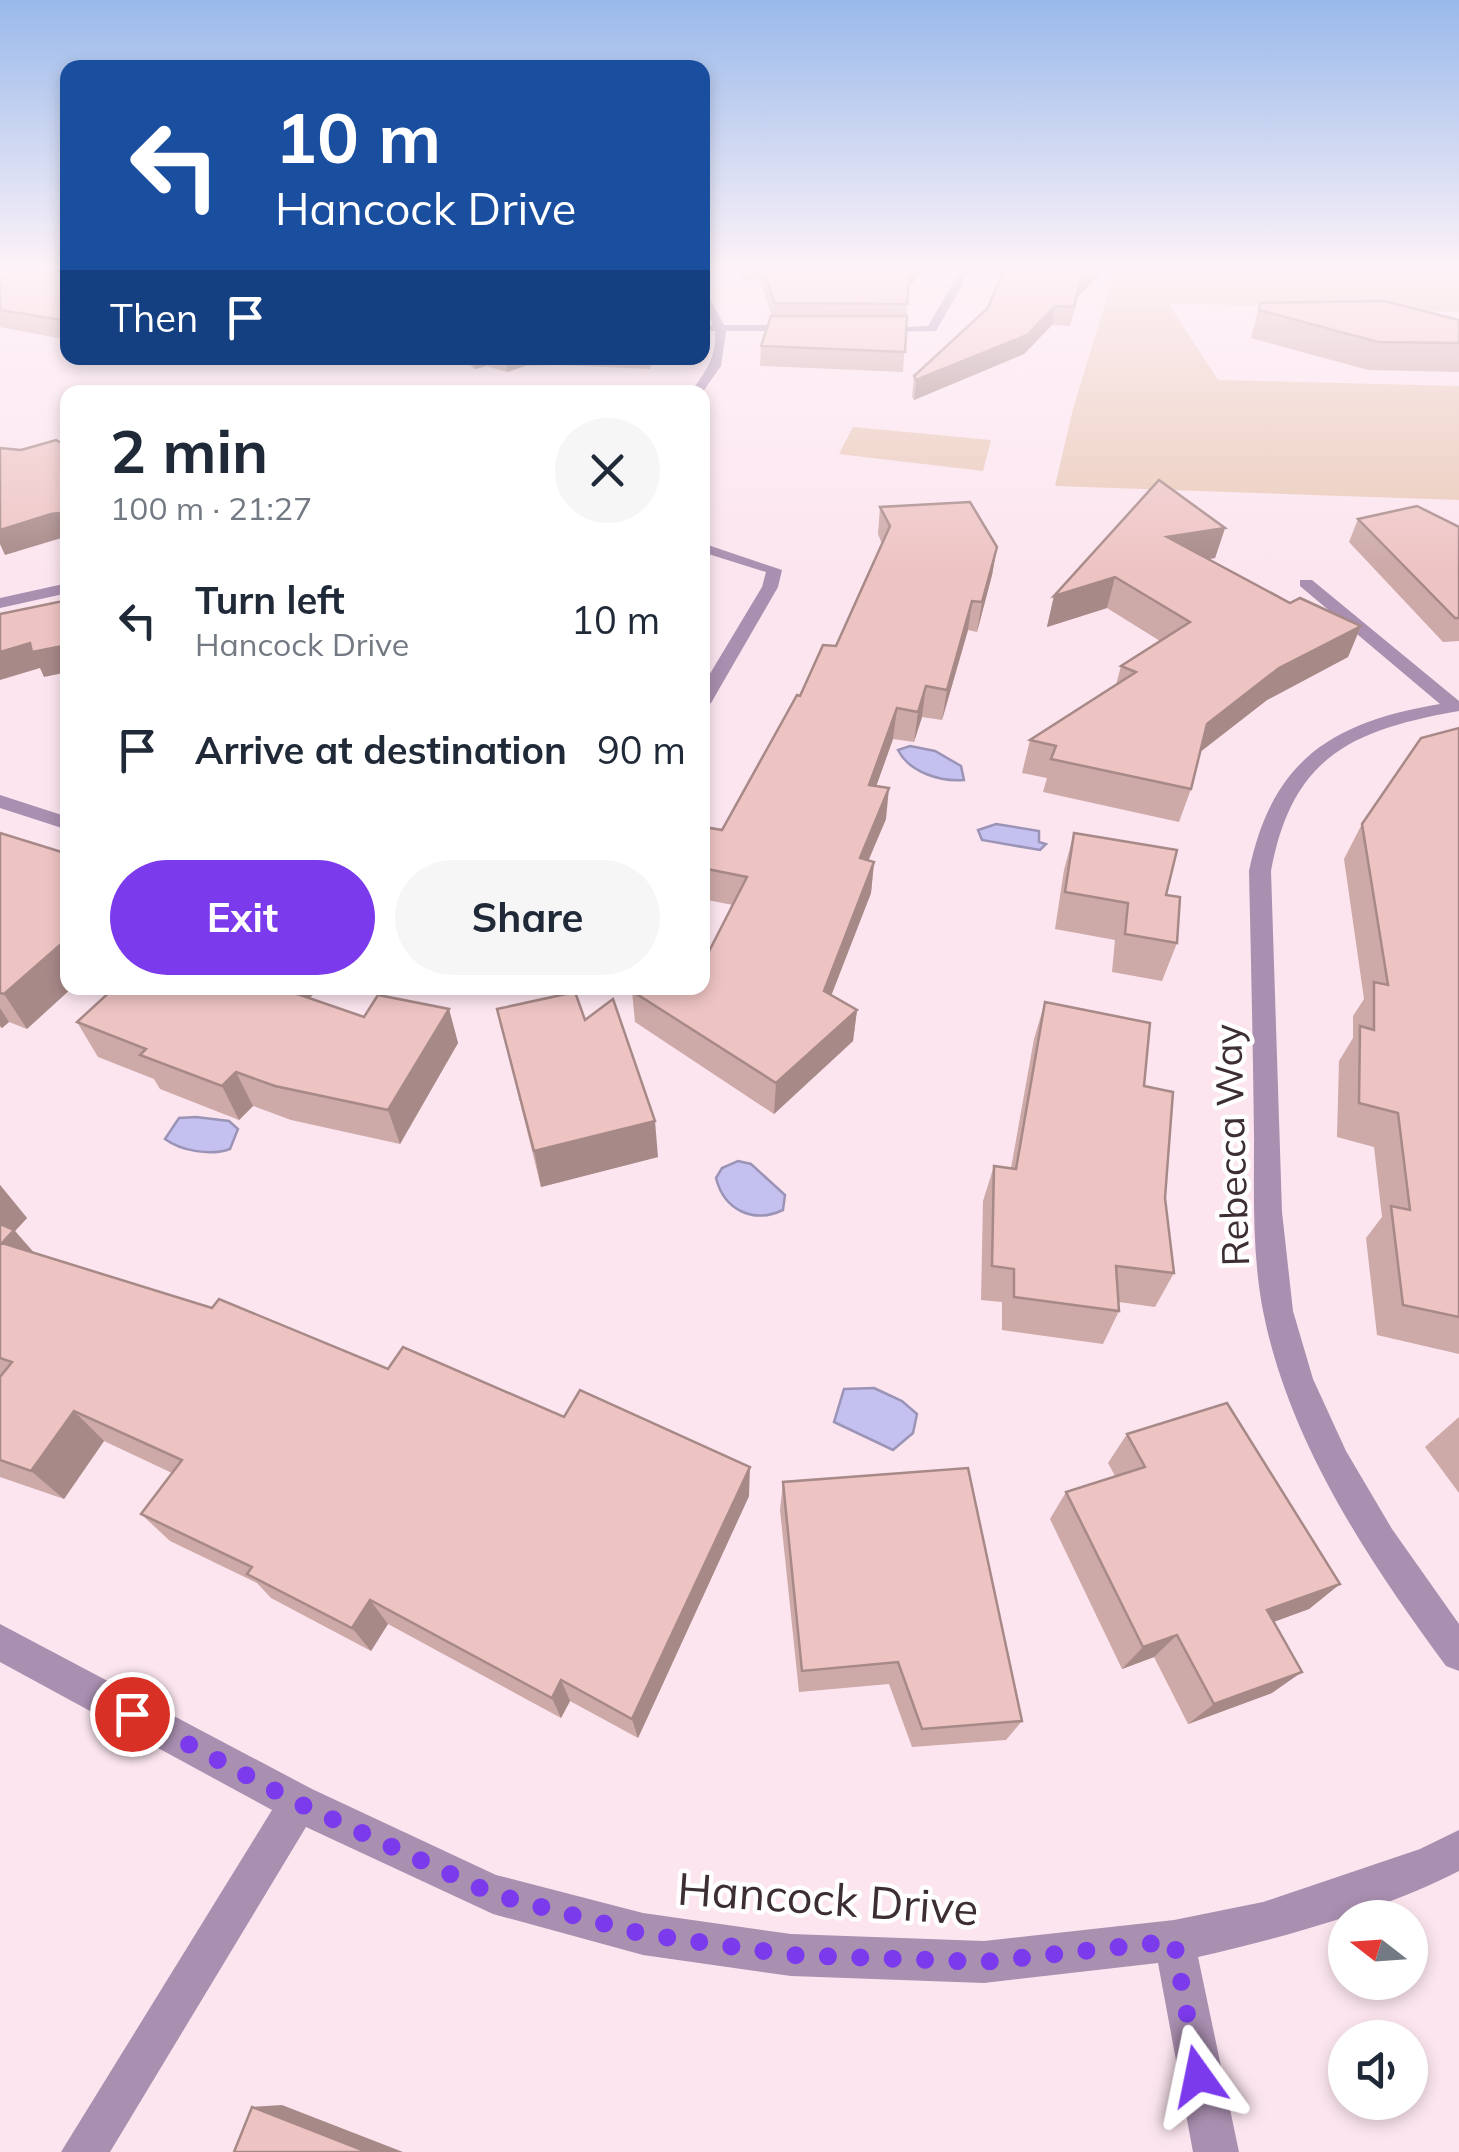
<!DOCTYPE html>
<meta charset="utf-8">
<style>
body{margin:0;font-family:Mulish,sans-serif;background:#f6f6f7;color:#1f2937;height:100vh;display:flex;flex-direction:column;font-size:38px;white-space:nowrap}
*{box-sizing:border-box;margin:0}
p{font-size:32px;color:#747a83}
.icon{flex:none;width:55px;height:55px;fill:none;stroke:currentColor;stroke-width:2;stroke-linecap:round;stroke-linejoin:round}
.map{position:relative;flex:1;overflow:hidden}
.details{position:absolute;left:60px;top:385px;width:650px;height:610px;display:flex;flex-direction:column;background:#fff;border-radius:20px;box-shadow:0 5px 15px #0003}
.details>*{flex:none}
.guide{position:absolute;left:60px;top:60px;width:650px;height:305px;border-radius:20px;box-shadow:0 5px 15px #0003;background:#1a4fa0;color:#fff;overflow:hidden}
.needle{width:65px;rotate:287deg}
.buttons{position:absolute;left:1328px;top:1900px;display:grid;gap:20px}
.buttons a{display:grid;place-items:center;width:100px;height:100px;border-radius:50%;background:#fff;box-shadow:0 5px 15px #0003;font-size:50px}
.pin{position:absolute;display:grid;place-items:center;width:85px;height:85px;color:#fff;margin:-42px;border:5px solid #fff;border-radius:50%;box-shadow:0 2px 10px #0007}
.me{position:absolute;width:110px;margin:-55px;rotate:348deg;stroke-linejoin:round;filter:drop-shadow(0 0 8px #0008)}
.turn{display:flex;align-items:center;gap:35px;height:210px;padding:0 50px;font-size:45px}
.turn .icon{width:130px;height:130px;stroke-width:2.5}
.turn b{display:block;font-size:70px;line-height:85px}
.then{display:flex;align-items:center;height:95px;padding:0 50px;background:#0003;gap:20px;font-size:38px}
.round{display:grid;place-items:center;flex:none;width:105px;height:105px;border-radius:52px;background:#f6f6f7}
.summary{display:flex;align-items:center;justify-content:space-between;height:170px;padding:0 50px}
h1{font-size:60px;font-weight:700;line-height:75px}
.action{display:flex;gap:20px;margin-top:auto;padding:20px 50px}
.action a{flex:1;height:115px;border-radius:60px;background:#7c3aed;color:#fff;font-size:40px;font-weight:700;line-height:115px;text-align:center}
.action a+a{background:#f6f6f7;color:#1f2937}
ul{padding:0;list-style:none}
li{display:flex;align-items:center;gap:30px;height:130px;padding:0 50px}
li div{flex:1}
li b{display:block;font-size:38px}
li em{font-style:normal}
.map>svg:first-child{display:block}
.green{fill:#e9c8b6}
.water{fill:#c4c0ef;stroke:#9b94b7;stroke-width:2.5}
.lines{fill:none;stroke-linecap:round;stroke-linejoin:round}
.minor{fill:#a98fb0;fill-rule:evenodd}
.wall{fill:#cda9a8}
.shaded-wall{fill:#a78988}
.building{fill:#eec4c3;stroke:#a78988;stroke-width:2.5}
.route{stroke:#7c3aed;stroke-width:18;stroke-dasharray:0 32.4}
.labels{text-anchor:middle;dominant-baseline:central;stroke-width:9;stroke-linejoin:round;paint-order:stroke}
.street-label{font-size:38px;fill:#3c2e34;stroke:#fff}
.near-street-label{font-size:45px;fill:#3c2e34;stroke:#fff}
</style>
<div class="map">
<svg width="1459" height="2152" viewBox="0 0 1459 2152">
<rect width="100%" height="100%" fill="#fce5ef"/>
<g class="green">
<polygon points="1115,271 1459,271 1459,312 1168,303 1218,380 1459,386 1459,500 1055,486 1073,409"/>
<polygon points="853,427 991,440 983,471 839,454"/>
</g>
<g class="water">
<path d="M910,746L935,751L961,766L964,780C940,782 909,772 898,750Z"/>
<polygon points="996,824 1039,831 1039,842 1046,844 1040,850 982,840 978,830"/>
<path d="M196,1117L229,1121L238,1129L230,1149C211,1156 181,1151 165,1139L179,1118Z"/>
<path d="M738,1161L751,1164L785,1195L783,1210C753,1224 724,1210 716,1178L722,1168Z"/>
<polygon points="874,1388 902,1401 917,1414 913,1433 893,1450 834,1422 844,1389"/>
</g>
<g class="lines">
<g class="minor">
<polygon points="960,271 970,271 936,331 874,332 869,329 928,326"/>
<path d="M702,284L724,325H799L804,328L799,331H726L721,366L702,393L691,392C705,372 717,358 715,331H702V325H713L702,297Z"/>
<polygon points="702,543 782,570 778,587 711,703 702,708 702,687 762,587 766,572 702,552"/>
<path d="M1300,580H1312L1459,701V711C1351,730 1292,757 1271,871L1282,1212L1293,1311L1313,1379L1346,1451L1392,1529L1459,1624V1671L1446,1666C1368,1560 1289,1442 1263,1311C1252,1254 1254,1195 1254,1137C1253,1048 1251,960 1249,871C1272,760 1332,722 1440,704L1300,586Z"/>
<polygon points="68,583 68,593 0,608 0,598"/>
<polygon points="0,795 68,817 68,830 0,808"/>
<path d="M0,1624L312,1789L496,1875L643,1913L791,1934L984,1941L1174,1920L1263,1902L1420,1849L1459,1830V1871C1386,1909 1278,1939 1198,1957L1239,2152H1193L1158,1963L984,1983L791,1976L643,1955L493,1914L306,1827L110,2152H61L272,1810L0,1662Z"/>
</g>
</g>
<g class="wall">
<polygon points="0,271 68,271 68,340 0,327"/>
<polygon points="739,271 922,271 908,289 903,372 760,366 761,346 772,316 759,279 743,280"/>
<polygon points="1003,271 1100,271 1099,275 1077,298 1070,326 1052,325 1024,354 914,400 912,397 914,376 988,308"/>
<polygon points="1260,303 1459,320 1459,372 1368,370 1251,338"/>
<polygon points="460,358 654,358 650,369 557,365 525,366 507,372 486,366 475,369"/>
<polygon points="880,507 997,547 992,575 977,632 968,630 942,720 922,717 914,742 893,739 876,786 886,819 868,860 874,862 871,893 831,995 857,1010 853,1041 774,1114 635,1022 632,991 702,988 733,905 702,899 702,842 722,830 836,646 882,544 878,534"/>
<polygon points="1358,519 1459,527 1459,641 1443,642 1349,542"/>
<polygon points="1225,528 1215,558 1208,559 1290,603 1361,626 1348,657 1267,700 1200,752 1191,789 1179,822 1043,792 1047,778 1022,773 1030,740 1116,685 1121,666 1160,641 1107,608 1047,627 1054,596"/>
<polygon points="1459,728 1459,1354 1377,1335 1366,1238 1382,1217 1374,1147 1337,1137 1339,1061 1353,1038 1353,1016 1364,999 1344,859 1362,824"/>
<polygon points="0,833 27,1029 9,1022 2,1028 0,1027"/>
<polygon points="1074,833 1166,895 1177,943 1162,981 1112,972 1115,940 1055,929 1064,870"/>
<polygon points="114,988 319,988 310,998 364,1017 449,1009 458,1043 400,1144 291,1120 253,1106 239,1120 160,1089 154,1079 98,1057 77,1022"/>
<polygon points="1045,1002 1144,1086 1165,1198 1174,1273 1155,1307 1119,1302 1119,1311 1103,1344 1002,1330 1002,1302 981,1300 983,1201 994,1166 1011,1168 1034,1039"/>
<polygon points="497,1009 585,1020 658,1157 541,1187"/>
<polygon points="0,1185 27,1218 15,1231 34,1254 388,1369 564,1417 749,1496 638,1738 570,1701 561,1718 388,1624 371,1651 271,1598 257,1583 170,1541 141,1514 172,1473 104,1441 64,1499 0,1477"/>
<polygon points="1459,1417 1459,1493 1425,1447"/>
<polygon points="1127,1434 1340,1584 1309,1609 1273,1622 1272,1693 1188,1724 1154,1657 1122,1669 1050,1519 1066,1492 1115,1476 1108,1463"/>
<polygon points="783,1482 1022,1721 1006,1740 912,1747 889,1684 799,1692 780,1510"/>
</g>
<g class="shaded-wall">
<polygon points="910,271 922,271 907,290 908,272"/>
<polygon points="1089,271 1100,271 1099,275 1077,298 1070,326 1080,280"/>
<polygon points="1055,306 1052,325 1024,354 914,400 916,380"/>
<polygon points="473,358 484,358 486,366 475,369"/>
<polygon points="505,358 524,358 525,366 507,372"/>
<polygon points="68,512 68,536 5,555 0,544 0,530 51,514"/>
<polygon points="1225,528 1215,558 1159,567 1167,537"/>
<polygon points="997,547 992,575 977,632 982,602"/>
<polygon points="1115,577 1107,608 1047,627 1054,596"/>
<polygon points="972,601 968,630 942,720 947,690"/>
<polygon points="1361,626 1348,657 1267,700 1195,756 1207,724 1279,668"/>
<polygon points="30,643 68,645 68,672 44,677 40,668 0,680 0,652"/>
<polygon points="926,686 922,717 914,742 918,712"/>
<polygon points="897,708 893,739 866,815 869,785"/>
<polygon points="889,788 886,819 856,890 860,858"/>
<polygon points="874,862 871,893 821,1022 824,991"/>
<polygon points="68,938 68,988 72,988 27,1029 4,994"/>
<polygon points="275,988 319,988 289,1020"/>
<polygon points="0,1008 9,1022 2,1028 0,1025"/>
<polygon points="449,1009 458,1043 400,1144 388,1110"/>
<polygon points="857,1010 853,1041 774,1114 776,1083"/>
<polygon points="236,1072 253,1106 239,1120 222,1086"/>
<polygon points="655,1121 658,1157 541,1187 534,1151"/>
<polygon points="0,1185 27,1218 15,1231 44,1264 0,1247"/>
<polygon points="74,1411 104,1441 64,1499 31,1471"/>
<polygon points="750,1467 749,1496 638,1738 632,1719"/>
<polygon points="1340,1584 1309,1609 1240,1634 1267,1610"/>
<polygon points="370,1600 388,1624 371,1651 352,1628"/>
<polygon points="1177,1635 1154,1657 1122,1669 1143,1647"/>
<polygon points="1302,1672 1272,1693 1188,1724 1214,1704"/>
<polygon points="561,1680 570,1701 561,1718 552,1698"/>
<polygon points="282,2105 403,2152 367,2152 252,2107"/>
</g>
<g class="building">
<polygon points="0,271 68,271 68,321 0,310"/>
<polygon points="763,271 910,271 907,304 775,303"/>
<polygon points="1003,271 1089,271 1080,280 1074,307 1055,306 1027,335 916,380 914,376 988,308"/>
<polygon points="1384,301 1459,320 1459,343 1378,342 1259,310 1260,303"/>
<polygon points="771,316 907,316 905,352 761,346"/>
<polygon points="56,440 68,447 68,512 51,514 0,530 0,448 21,450"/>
<polygon points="1159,480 1225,528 1167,537 1290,603 1300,598 1361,626 1279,668 1207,724 1191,789 1051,759 1056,746 1030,740 1136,672 1121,666 1190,622 1115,577 1054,596"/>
<polygon points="970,502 997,547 982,602 972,601 947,690 926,686 918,712 897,708 869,785 889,788 860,858 874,862 824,991 857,1010 776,1083 632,991 637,988 702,988 702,965 747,877 702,868 702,842 710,828 722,830 797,695 800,696 823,645 836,646 890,526 880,507"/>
<polygon points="1417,506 1459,527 1459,618 1455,618 1358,519"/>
<polygon points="68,600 68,645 32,652 30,643 0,652 0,614"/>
<polygon points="1459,728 1459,1317 1403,1305 1391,1206 1410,1210 1398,1113 1359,1103 1360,1026 1374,1030 1374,982 1388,985 1362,824 1421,738"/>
<polygon points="0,833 68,854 68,859 65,861 68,862 68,938 4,994 0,993"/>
<polygon points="1074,833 1177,850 1166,895 1180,897 1177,943 1125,934 1128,903 1065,892"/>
<polygon points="114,988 280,988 364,1017 378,995 449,1009 388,1110 275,1086 236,1072 222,1086 140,1055 146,1049 77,1022"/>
<polygon points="575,992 585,1020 613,999 655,1121 534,1151 497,1009"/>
<polygon points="1045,1002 1150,1023 1144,1086 1173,1092 1165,1198 1174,1273 1116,1266 1119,1311 1014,1297 1014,1269 992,1266 994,1166 1016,1169"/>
<polygon points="0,1224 14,1230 2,1243 212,1308 219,1299 388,1369 403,1347 564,1417 580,1390 750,1467 632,1719 561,1680 552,1698 370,1600 352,1628 247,1574 252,1567 141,1514 182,1460 74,1411 31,1471 0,1460 0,1377 12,1362 0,1358"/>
<polygon points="1227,1403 1340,1584 1267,1610 1302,1672 1214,1704 1177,1635 1143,1647 1066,1492 1145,1467 1127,1434"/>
<polygon points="968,1468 1022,1721 922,1729 898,1662 802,1671 783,1482"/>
<polygon points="252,2107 367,2152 234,2152"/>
</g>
<linearGradient id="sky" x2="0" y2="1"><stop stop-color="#99b9eb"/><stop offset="0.47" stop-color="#fef3f8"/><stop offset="1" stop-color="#fef3f8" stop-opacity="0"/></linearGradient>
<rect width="1459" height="572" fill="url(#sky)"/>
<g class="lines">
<polyline class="route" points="132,1714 298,1803 493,1894 643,1934 792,1955 984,1962 1174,1941 1198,2076"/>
</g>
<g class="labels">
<g class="street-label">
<text transform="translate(1231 1145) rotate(-92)">Rebecca Way</text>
</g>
<g class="near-street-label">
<text transform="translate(828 1898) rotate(4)">Hancock Drive</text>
</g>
</g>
</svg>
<div class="buttons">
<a><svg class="needle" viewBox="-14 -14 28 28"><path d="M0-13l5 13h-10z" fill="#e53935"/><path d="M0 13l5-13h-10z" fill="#747a83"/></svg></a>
<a><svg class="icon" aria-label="sound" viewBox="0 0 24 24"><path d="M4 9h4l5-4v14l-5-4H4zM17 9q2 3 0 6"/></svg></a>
</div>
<div class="pin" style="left:132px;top:1714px;background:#d93025"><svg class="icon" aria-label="arrive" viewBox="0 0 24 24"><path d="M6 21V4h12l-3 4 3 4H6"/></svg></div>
<svg class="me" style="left:1198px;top:2076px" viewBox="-20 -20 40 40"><path d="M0-17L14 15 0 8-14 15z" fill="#7c3aed" stroke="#fff" stroke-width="4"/></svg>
<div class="guide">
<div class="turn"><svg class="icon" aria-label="left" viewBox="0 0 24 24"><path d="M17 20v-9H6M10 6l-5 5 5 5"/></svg><div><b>10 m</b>Hancock Drive</div></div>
<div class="then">Then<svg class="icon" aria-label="arrive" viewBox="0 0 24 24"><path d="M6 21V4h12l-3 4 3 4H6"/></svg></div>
</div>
<section class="details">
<div class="summary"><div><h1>2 min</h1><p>100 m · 21:27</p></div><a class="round"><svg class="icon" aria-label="close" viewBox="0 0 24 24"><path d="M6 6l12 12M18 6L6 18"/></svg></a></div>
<ul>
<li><svg class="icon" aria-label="left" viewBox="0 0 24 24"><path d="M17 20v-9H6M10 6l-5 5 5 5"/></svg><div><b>Turn left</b><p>Hancock Drive</p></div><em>10 m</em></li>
<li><svg class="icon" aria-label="arrive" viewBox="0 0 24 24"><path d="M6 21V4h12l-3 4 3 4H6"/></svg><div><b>Arrive at destination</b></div><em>90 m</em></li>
</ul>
<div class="action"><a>Exit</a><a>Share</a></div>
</section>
</div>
